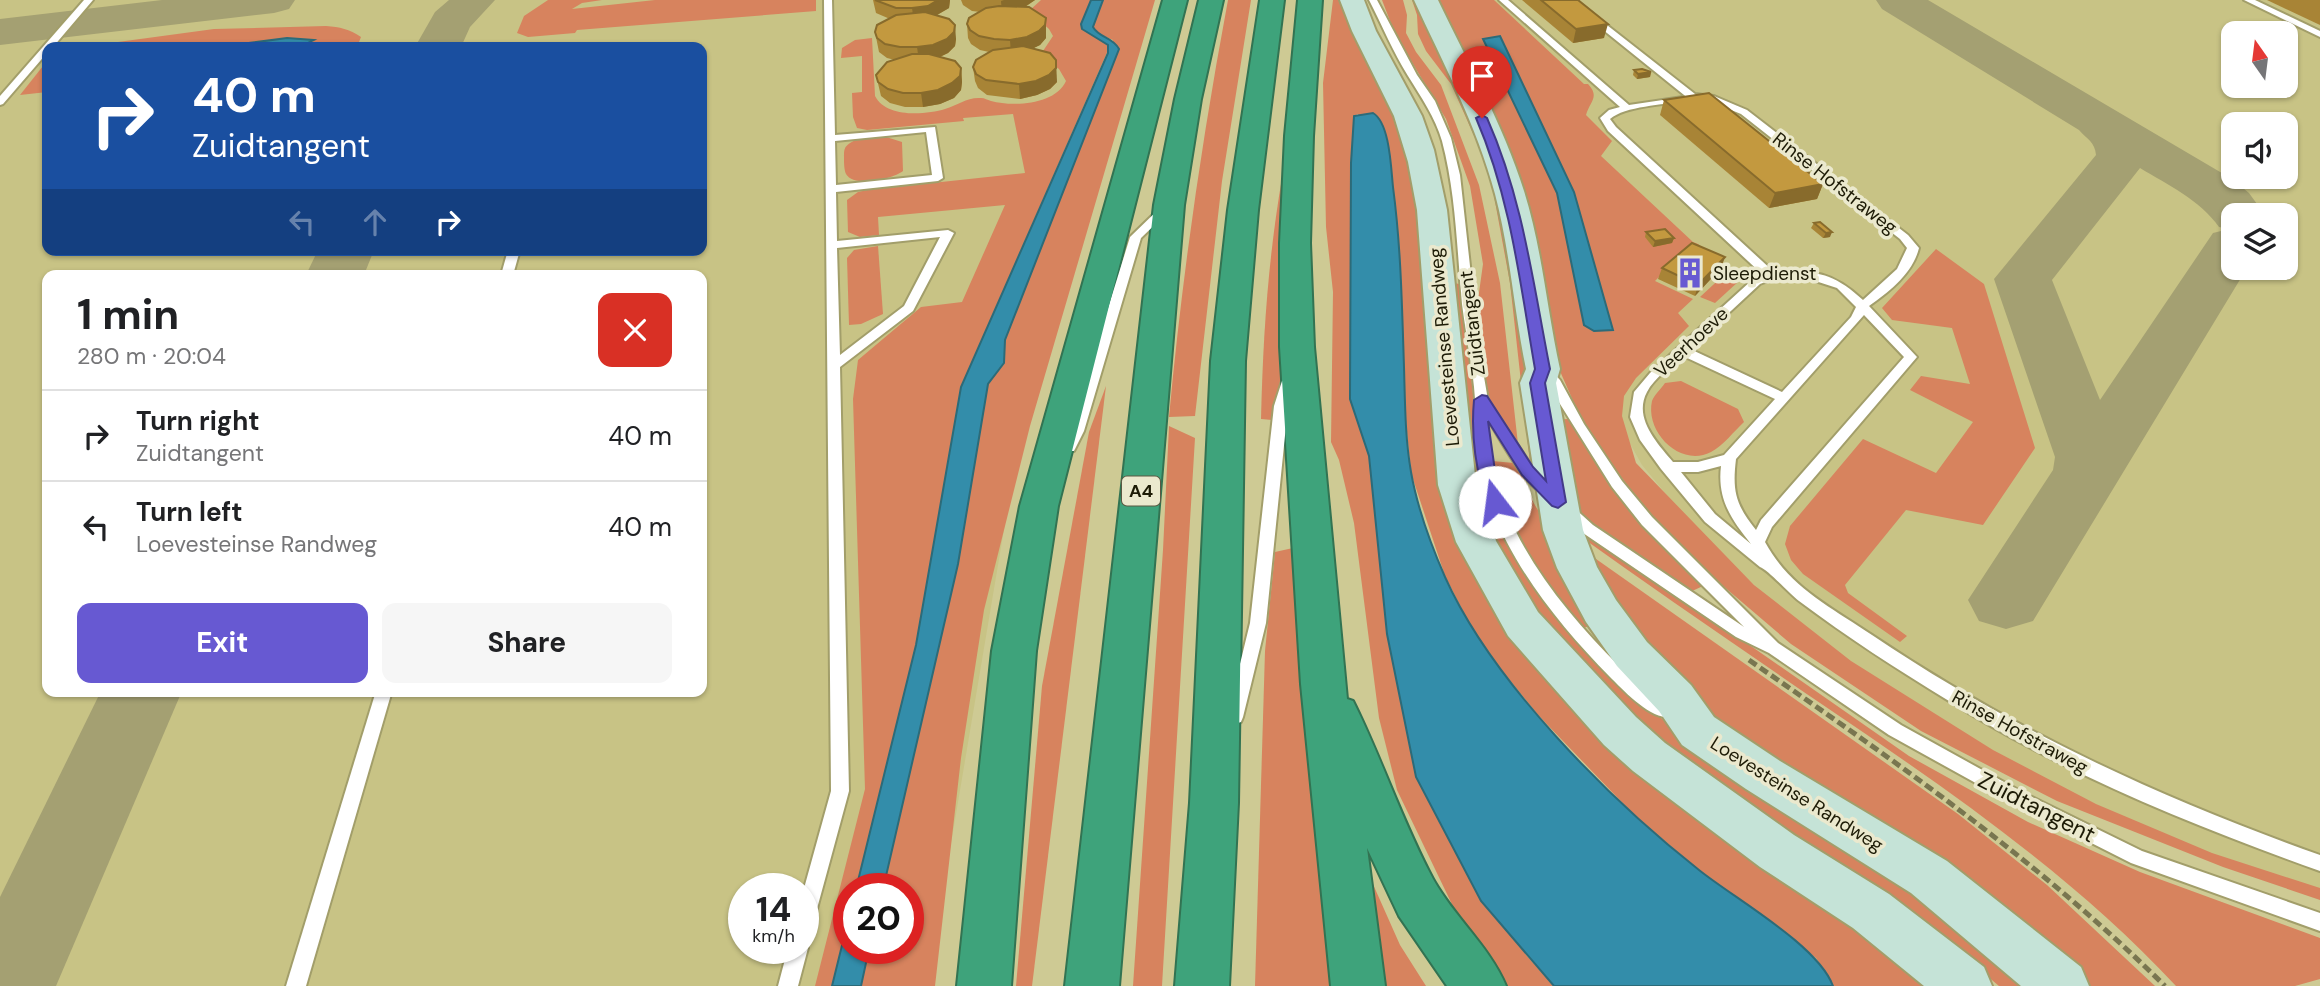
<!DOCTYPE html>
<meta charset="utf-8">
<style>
body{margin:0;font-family:"DM Sans",sans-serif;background:#f6f6f6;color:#202124;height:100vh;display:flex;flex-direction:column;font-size:26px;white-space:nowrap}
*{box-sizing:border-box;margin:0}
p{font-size:23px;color:#757577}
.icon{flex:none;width:38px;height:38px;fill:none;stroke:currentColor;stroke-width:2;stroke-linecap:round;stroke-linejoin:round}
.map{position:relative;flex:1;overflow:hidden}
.sheet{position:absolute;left:42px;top:270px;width:665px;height:427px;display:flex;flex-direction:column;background:#fff;border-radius:14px;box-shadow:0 2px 5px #0004}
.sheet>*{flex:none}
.banner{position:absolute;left:42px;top:42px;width:665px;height:214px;border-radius:14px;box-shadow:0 2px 5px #0004;background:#1a4fa0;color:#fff;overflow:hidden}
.needle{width:46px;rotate:346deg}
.fabs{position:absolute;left:2221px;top:21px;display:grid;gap:14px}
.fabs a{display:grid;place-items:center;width:77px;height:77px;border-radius:14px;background:#fff;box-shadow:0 2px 5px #0004;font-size:35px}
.speed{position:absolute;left:728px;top:873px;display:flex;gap:14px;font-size:35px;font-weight:700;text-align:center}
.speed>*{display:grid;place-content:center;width:91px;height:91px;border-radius:50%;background:#fff;box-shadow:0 2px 5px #0004;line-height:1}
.speed small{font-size:18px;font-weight:400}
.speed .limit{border:10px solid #d22;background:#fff;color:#111}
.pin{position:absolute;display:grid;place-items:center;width:60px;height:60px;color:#fff;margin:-72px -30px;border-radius:50% 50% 50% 0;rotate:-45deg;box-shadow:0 0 7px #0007}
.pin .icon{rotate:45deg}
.me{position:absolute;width:77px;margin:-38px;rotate:345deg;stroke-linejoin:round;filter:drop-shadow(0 0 5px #0008)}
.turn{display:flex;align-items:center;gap:24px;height:147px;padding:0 35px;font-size:32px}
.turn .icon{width:91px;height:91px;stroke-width:2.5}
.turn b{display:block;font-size:49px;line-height:60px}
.lanes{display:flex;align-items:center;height:66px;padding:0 35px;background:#0003;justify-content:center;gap:35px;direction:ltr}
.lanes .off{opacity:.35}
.round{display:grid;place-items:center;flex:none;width:74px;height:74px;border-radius:14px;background:#f6f6f6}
.head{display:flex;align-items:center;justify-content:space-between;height:119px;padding:0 35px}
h1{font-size:42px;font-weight:700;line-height:52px}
.action{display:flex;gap:14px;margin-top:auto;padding:14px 35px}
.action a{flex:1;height:80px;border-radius:14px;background:#6759d2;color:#fff;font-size:28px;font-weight:700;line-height:80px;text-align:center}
.action a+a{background:#f6f6f6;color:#202124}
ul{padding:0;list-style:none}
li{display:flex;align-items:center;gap:21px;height:91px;padding:0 35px;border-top:2px solid #e0e0e0}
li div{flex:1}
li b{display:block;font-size:26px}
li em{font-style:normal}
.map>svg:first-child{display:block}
.built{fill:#c8c385;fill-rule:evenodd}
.green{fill:#d7835e;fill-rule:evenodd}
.water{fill:#338daa;stroke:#2c6b79;stroke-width:2}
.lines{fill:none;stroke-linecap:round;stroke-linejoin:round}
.taxiway{fill:#a4a072;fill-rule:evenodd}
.lane-casing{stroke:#a29e6a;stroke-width:4}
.secondary-casing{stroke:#a29e6a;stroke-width:4}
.highway-casing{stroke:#327352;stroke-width:4}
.path{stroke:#797650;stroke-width:5;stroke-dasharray:9 4.5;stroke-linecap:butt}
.lane{fill:#fff;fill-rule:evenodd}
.secondary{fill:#c5e3d7;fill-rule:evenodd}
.highway{fill:#3ea37b;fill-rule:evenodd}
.wall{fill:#a88436}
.shaded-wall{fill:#886b2c}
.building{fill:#c3993f;stroke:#886b2c;stroke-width:2}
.route{fill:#6759d2;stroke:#433a88;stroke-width:2}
.labels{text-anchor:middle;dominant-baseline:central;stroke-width:7;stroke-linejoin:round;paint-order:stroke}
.shield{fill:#ebe9ce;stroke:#5b5942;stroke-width:2}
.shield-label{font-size:18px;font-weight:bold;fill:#1d1b06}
.street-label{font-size:19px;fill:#1d1b06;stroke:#ebe9ce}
.poi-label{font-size:19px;fill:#1d1b06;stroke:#ebe9ce;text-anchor:start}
.near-street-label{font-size:23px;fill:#1d1b06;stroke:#ebe9ce}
</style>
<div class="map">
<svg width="2320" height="986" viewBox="0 0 2320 986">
<rect width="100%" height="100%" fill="#ceca94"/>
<g class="built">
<path d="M0,0H1151L1023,417L927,986H0ZM47,47H702V250H47ZM47,275H702V691H47ZM744,889H803V948H744ZM849,889H908V948H849Z"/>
<path d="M1472,0H2320V893L2212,854L2131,821L2035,775L1890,691L1782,611L1694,528L1642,465L1618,422L1619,396L1576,97ZM2233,33H2286V86H2233ZM2233,124H2286V177H2233ZM2233,215H2286V268H2233Z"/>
</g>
<g class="green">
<polygon points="548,0 602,0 582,3 572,9 655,0 816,0 816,11 577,30 575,33 528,37 517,33 524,16"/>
<path d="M1041,0H1091L1081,24C1089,32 1105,39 1109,48L961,387L916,645L856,889H849V917L832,986H815L865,789L853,399L858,360L921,307L962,302L1005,205L878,217L879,235L860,237L848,232L847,200L858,192L867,190L1025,173L1013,114L963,118L964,121L867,130L857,128L853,117L852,93L862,92V56L841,58L842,48L855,40L872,38L875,96C886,118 925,115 945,109C958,105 967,97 981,98C985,98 987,100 991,101C1013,107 1055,105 1066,81L1059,69L1052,64L1051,53L1041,54L1053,36L1049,29L1029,11Z"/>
<polygon points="1103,0 1155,0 1030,426 984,610 961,758 935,986 861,986 869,949 908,948 908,889 883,889 958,564 988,384 1004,363 1005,340 1113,40 1096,33 1093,27"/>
<path d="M1228,0H1251L1222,181L1195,416L1169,417C1182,277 1202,139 1228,0Z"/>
<path d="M1333,0H1342C1359,48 1388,90 1406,138L1477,572L1806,891L1934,986H1833L1816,958L1699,870L1637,818L1538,715L1499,667L1469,623L1445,576L1411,473L1405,411L1358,114L1354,116L1351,163L1350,399L1369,456L1416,777L1527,956L1554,986H1506L1460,921L1397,790L1379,718L1354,523L1339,460L1331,442L1333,292L1326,227L1323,83Z"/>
<polygon points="1382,0 1403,0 1407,15 1406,33 1416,52 1441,85 1479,185 1500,283 1518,444 1515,444 1490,400 1480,354 1476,314 1483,264 1470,186 1446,119 1395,34"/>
<polygon points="1412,0 1419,0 1499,184 1543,480 1530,463 1510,283 1492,185 1480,149 1451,84 1426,51 1418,34 1417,15"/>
<path d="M1434,0H1494L1584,84H1588C1600,97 1590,101 1586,115L1612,141L1601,156L1693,242L1698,244L1721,264L1686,250L1655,281L1693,299L1678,313L1689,326L1636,378L1624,396L1622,416L1636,463L1754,585L1851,661L1993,750L2096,804L2212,853L2320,888V900L2223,867L2057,801L1921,731L1791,644L1702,568L1644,508L1585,428L1552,353ZM1483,39L1574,192L1585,325L1557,193Z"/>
<path d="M326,26C340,27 349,29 361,37L357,47H286L304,45L247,42L219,47H81L214,29Z"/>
<polygon points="47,61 47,92 20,95"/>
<path d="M883,136L902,142L903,171C893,179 854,188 846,174C844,170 844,162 844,157C844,150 844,147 850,143C859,137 873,137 883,136Z"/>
<path d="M1282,178L1286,421L1261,419C1263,336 1268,260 1282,178Z"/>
<polygon points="878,246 883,314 861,324 849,325 847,258 854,250"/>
<polygon points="1936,249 1984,284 2035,448 1983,525 1906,510 1845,585 1848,593 1907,636 1900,642 1803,574 1791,560 1785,544 1790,526 1863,439 1936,473 1973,422 1910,390 1921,376 1970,384 1952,328 1892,320 1882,308"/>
<polygon points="1727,272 1739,281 1715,303 1700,297"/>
<polygon points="1450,283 1461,284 1482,476 1487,502 1500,529 1619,682 1667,723 1720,763 1855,846 2037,986 1999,986 1911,912 1698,776 1559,647 1505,568 1477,501"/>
<path d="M1681,381L1738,409L1744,422C1734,431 1723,446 1711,452C1680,468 1645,432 1652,401C1654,395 1661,389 1665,383Z"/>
<polygon points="1106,386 1032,986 1016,986 1042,686 1089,432"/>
<path d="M1568,419C1607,481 1651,535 1703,586L1690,592L1593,526L1563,501L1549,420Z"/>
<polygon points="1169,426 1195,438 1162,986 1133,986 1163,550"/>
<path d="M1492,461L1514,463C1532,486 1526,501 1549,523L1603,624L1581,628C1545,583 1496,520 1492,461Z"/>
<path d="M1573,522L1909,756L2028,822L2140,872L2320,938V979L2295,986H2176C2074,876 1947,789 1823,705C1738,647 1654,589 1570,529Z"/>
<polygon points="1579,547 1958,814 2047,885 2155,986 2081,986 1759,761 1652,668"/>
<polygon points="1293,548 1335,986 1255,986 1265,651 1275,552"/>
<polygon points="1364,864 1400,945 1426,986 1381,986"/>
</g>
<g class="water">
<path d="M1091,0H1103L1093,27C1099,38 1113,37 1119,49L1005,340L1004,363L988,384L958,564L883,889H856L916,645L961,387L1108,53V45L1082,29L1081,24Z"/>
<polygon points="1500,36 1574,192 1613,330 1594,331 1584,325 1557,193 1483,39"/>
<path d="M287,38L314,40C289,54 248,47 219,47Z"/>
<path d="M1373,113C1390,123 1391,169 1393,187C1401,247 1402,307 1404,367C1405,401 1405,438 1411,472C1417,506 1431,545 1445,577C1492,682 1609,799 1699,870C1735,899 1818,945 1833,986H1554L1481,901L1416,777L1387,634L1369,456L1350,399L1351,163L1354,116Z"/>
<polygon points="849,917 849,948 869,949 861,986 832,986"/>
</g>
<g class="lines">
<g class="taxiway">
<polygon points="162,0 295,0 289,9 274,13 0,45 0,19"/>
<polygon points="449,0 495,0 470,27 461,47 415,47 435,12"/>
<path d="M1876,0H1928L2232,179L2249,193L2265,215H2233V268H2247L2033,621L2006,629L1979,621L1968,600L2053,470L2055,457L1994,279L2096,155C2095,142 2087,139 2079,130L1882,9ZM2140,168C2168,185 2200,200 2219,227L2229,229L2213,233L2100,400L2052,280Z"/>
<polygon points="318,250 374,250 364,275 306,275"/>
<polygon points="101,691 182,691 56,986 0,986 0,897"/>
</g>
<g class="lane-casing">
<g id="lane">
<polygon points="84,0 93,0 53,47 47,47 47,53 3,104 0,105 0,96"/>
<path d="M824,0H832L835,135L935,127L943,178L938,181L836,192L837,241L948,230L954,233L913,311L840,367L849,791L812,927L810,933L803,936V892L831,791ZM926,132L932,175L836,185L835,141ZM940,237L904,306L840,355L837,248Z"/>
<path d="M1369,0H1377L1417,75L1435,101L1451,138L1460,175L1479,348L1488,400L1533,468L1554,491L1547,496C1525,488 1501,440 1488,420C1487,517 1554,601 1619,666C1629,675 1669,705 1672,711L1670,716C1653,722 1622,689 1610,677C1554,620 1500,552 1480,473C1474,448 1478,424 1475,399C1473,368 1466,336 1462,304C1457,250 1456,194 1442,141C1435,117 1421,97 1408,76C1393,52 1382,25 1369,0Z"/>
<path d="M1499,0H1508L1629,105L1683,97V101C1664,105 1625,106 1610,119L1616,127L1774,272C1814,270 1833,272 1863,300L1897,269L1907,248L1900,239L1741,114L1709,101L1689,99L1566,0H1575L1695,94L1714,96L1747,110L1908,235L1919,248C1913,273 1889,292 1869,306L1917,357L1772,527L1765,542C1790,588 1831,607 1872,635C2013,730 2160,798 2320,855V871C2192,825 2065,774 1949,701C1898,670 1847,637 1799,601C1790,594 1767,569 1760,567L1705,522L1661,469L1640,440L1630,417L1634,392L1650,373L1752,280L1763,275L1608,131L1600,118L1609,110L1620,107ZM1803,277L1837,288L1856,307L1851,317L1782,392L1690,349L1760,284L1773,279ZM1864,315L1904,357L1761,520L1756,530C1736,505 1732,492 1736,459ZM1683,356L1775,399L1724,455L1698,462H1673C1657,443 1633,418 1647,392C1654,378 1672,366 1683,356ZM1721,466C1717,499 1731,519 1751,544L1715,514L1681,472H1698Z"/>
<polygon points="2244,0 2255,0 2320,31 2320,37"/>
<polygon points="1166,205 1170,206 1170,210 1141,238 1084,431 1074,451 1064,451 1062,448 1070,431 1130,237 1162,206"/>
<polygon points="508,250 520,250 513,275 501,275"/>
<polygon points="1546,368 1550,369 1560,380 1584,424 1622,481 1652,517 1778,643 1901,725 2022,792 2142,851 2320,913 2320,931 2131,863 2010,802 1889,735 1769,653 1736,637 1583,533 1562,514 1560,510 1562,506 1572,506 1593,525 1744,627 1642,525 1612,487 1540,372"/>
<polygon points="1288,377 1294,381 1288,406 1266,623 1243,717 1241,722 1235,724 1229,722 1227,717 1250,623 1274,406 1282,381"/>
<polygon points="376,691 392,691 306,986 286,986"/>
<polygon points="803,941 808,948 798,986 778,986 788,948 803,948"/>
</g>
</g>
<g class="secondary-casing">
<g id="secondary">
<polygon points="1340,0 1364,0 1376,31 1422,116 1434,150 1447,210 1476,485 1496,541 1538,612 1636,717 1665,743 1794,835 1889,894 1984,967 1992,986 1924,986 1853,928 1760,867 1633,771 1604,745 1508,636 1456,542 1438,485 1417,210 1408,162 1394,116 1352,31"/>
<path d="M1414,0H1438C1468,63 1503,124 1524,191C1542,248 1547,310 1560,369L1556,383L1583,530L1597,567L1616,600L1647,642L1691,685L1714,717L1780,761L1947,861L2081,967L2089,986H2021L1911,893L1746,789L1682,745L1659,711L1617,666L1586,622L1557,568L1543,530L1520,383L1526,369C1514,311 1510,251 1495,194C1477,126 1443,63 1414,0Z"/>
</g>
</g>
<g class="highway-casing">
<g id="highway">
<polygon points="1163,0 1187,0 1058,506 1036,651 1011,986 957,986 992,651 1020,506"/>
<polygon points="1199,0 1223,0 1201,99 1184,205 1119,986 1065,986 1154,205 1175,99"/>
<polygon points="1260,0 1284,0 1258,210 1245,361 1238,803 1229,986 1175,986 1190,803 1211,361 1228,210"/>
<path d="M1298,0H1322L1313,136L1310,243L1314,347L1347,699L1353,701C1382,759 1402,821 1433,879C1454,917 1489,946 1506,986H1447L1399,916L1367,848L1385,986H1331L1301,684L1280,347V243L1285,136Z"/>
</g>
</g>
<path class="path" d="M1749,660C1895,761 2039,861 2165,986"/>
<use href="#lane" class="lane"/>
<use href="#secondary" class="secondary"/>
<use href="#highway" class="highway"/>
</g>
<g class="wall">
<polygon points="873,0 950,0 949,8 937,15 956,39 955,46 948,53 940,57 961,68 962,82 961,90 954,98 940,104 923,107 905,107 890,103 881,96 876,75 895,60 887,58 879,52 875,32 890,19 876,13"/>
<polygon points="961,0 1035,0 1025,7 1046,18 1046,38 1040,45 1033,48 1057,82 1050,89 1037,95 1020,99 987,95 978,88 975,81 973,67 989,52 980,50 971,44 968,38 967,24 980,12 972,11 963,5"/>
<polygon points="1522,0 1578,0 1604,38 1573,43"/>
<polygon points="2267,0 2320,0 2320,25"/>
<polygon points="1634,70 1651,72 1650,77 1637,79 1633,75"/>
<polygon points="1664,100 1823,184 1817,199 1769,208 1660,115"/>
<polygon points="1814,223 1830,237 1823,238 1811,228"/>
<polygon points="1646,232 1674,238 1672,243 1653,247 1645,237"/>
<polygon points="1662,268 1721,268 1695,296 1658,279"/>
</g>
<g class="shaded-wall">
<polygon points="938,0 950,0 949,8 930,19 914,22 912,8"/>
<polygon points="1004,0 1035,0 1017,12 1002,14 1001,1"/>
<polygon points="1046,18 1046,38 1040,45 1028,51 1011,54 1010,40"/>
<polygon points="1608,24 1604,38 1573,43 1576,29"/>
<polygon points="955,25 956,39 955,46 948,53 935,59 919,61 917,47"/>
<polygon points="1056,60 1057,82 1050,89 1037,95 1020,99 1019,84"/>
<polygon points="961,68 962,82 961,90 954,98 940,104 923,107 921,93"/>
<polygon points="1651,72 1650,77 1637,79 1638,74"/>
<polygon points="1823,184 1817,199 1769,208 1775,193"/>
<polygon points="1832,232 1830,237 1823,238 1826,233"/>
<polygon points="1674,238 1672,243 1653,247 1655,241"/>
<polygon points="1725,257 1721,268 1695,296 1698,285"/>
</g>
<g class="building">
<polygon points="875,0 938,0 928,6 912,8 896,8"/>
<polygon points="1541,0 1578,0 1608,24 1576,29"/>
<polygon points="999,6 1029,7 1046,18 1045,25 1039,31 1027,37 1010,40 994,39 979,36 970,30 967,24 969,18 986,8"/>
<polygon points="925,12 949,19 955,25 954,32 947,39 933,45 917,47 900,47 885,44 877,38 875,32 877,25 896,15"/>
<polygon points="1023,46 1050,53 1056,60 1056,68 1049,75 1036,81 1019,84 986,80 976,74 973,67 976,60 993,50"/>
<polygon points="912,54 929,54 955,61 961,68 960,76 952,83 938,90 921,93 903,93 888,89 878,82 876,75 887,62"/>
<polygon points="1642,69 1651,72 1638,74 1634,70"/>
<polygon points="1709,93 1823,184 1775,193 1664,100"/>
<polygon points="1820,222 1832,232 1826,233 1814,223"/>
<polygon points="1665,229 1674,238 1655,241 1646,232"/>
<polygon points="1692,243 1725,257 1698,285 1662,268"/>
</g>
<path class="route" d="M1482,115L1487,118C1523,199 1533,283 1550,369L1545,383L1566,502L1558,508L1552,506L1522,475L1488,421L1495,471L1503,502L1501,506H1490C1475,477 1471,432 1474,400L1482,395L1487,396L1533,467L1546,481L1530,383L1535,369C1520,283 1511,199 1476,118Z"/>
<defs>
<g id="building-bare" transform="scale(2.415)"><path d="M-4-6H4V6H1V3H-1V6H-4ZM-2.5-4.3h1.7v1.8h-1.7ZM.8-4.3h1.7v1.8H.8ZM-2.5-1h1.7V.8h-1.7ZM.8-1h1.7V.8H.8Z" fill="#6759d2" stroke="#ebe9ce" stroke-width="2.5" paint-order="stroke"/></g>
</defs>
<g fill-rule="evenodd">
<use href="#building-bare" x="1690" y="273"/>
</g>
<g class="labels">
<rect class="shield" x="1122" y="476.5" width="38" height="29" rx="5"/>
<g class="shield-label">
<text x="1141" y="491">A4</text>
</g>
<g class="street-label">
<text transform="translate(1835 183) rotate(38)">Rinse Hofstraweg</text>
<text transform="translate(1472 323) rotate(-97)">Zuidtangent</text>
<text transform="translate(1691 342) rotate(-43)">Veerhoeve</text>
<text transform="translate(1444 347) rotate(-95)">Loevesteinse Randweg</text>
<text transform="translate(2020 732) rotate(29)">Rinse Hofstraweg</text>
<text transform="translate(1797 794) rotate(32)">Loevesteinse Randweg</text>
</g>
<g class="poi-label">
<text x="1713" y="273">Sleepdienst</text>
</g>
<g class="near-street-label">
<text transform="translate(2037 807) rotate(27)">Zuidtangent</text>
</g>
</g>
</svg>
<div class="fabs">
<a><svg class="needle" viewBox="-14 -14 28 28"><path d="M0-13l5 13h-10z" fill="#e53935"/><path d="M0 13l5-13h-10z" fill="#757577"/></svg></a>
<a><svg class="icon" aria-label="sound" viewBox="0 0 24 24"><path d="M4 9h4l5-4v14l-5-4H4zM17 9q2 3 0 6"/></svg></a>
<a><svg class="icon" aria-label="layers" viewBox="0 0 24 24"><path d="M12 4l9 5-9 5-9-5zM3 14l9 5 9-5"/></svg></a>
</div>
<div class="speed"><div>14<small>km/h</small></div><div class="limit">20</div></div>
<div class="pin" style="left:1482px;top:118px;background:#d93025"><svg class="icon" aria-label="arrive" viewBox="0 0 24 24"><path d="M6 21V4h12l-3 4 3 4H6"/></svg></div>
<svg class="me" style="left:1495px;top:502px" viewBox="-20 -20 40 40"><circle r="19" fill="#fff"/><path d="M0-13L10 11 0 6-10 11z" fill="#6759d2"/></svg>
<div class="banner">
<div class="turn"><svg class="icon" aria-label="right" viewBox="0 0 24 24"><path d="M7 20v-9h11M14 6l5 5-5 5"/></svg><div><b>40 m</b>Zuidtangent</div></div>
<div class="lanes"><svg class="icon off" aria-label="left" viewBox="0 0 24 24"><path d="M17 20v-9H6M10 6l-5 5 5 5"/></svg><svg class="icon off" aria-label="ahead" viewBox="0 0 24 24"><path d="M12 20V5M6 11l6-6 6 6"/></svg><svg class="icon" aria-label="right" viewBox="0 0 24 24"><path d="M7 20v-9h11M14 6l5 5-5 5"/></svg></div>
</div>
<section class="sheet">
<div class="head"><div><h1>1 min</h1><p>280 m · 20:04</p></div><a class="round" style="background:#d93025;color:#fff"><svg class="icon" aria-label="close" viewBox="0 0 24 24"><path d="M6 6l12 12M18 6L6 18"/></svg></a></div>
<ul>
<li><svg class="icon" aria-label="right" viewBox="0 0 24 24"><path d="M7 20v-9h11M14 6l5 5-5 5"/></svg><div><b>Turn right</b><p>Zuidtangent</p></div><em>40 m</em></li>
<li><svg class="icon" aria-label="left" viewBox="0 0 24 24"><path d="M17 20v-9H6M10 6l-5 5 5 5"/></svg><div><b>Turn left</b><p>Loevesteinse Randweg</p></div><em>40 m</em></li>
</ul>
<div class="action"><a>Exit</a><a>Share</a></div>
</section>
</div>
